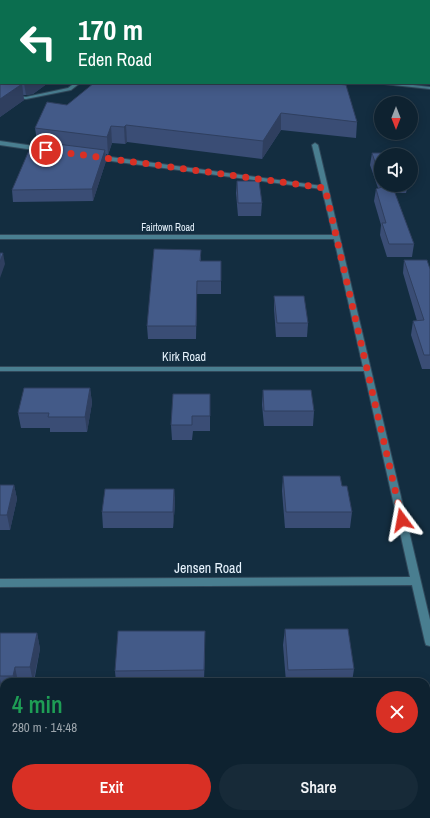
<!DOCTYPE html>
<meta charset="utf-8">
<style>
body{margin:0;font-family:"Archivo Narrow",sans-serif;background:#172a38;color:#f1f3f6;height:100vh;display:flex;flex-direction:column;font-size:15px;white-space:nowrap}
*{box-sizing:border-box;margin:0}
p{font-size:13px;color:#9ba4ab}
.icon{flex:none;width:22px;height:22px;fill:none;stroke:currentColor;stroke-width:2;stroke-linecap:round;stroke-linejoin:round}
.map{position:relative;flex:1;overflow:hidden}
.panel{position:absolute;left:0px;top:678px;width:430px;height:140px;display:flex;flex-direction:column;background:#0e2230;border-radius:12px 12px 0 0;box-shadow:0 2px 10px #0003,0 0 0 1px #2e3f4c}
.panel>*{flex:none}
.hud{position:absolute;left:0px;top:0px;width:430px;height:84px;box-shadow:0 2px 10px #0003,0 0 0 1px #2e3f4c;background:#0b6e4f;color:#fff;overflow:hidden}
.needle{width:26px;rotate:180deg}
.controls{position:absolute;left:374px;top:96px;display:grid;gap:8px}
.controls a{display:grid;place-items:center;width:44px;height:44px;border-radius:50%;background:#0e2230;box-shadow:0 2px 10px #0003,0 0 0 1px #2e3f4c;font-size:20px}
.pin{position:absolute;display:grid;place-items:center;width:34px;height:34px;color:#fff;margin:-17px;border:2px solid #fff;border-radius:50%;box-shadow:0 1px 4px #0007}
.me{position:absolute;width:44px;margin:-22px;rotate:347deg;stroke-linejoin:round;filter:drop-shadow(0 0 3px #0008)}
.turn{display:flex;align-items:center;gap:14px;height:84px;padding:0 12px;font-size:18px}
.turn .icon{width:52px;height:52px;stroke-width:2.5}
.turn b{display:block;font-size:28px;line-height:34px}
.round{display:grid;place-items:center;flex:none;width:42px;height:42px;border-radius:21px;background:#172a38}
.headline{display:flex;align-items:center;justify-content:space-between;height:68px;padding:0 12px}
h1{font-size:24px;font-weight:600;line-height:30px;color:#1e9e55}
.button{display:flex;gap:8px;margin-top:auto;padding:8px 12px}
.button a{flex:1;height:46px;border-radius:24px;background:#d93025;color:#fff;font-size:16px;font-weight:600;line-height:46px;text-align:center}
.button a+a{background:#172a38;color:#f1f3f6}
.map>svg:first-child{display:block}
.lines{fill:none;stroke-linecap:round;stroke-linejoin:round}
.service-casing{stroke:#31495b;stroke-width:2}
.minor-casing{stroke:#31495b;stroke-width:2}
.tertiary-casing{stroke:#31495b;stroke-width:2}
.service{fill:#497e90;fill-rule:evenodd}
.minor{fill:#497e90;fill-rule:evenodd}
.tertiary{fill:#497e90;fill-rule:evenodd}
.wall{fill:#3a4d75}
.shaded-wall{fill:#2f3f5f}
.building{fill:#435a88;stroke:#2f3f5f}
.route{stroke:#d93025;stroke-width:7;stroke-dasharray:0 12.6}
.labels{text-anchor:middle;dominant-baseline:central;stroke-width:4;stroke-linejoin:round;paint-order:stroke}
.far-street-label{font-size:10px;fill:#e8f4fe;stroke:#132d40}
.street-label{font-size:12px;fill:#e8f4fe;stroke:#132d40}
.near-street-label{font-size:14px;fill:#e8f4fe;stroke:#132d40}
</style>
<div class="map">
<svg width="430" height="818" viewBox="0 0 430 818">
<rect width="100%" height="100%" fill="#132d40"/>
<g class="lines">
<g class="service-casing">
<g id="service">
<rect x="0" y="4" width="1" height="2"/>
<rect x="429" y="6" width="1" height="2"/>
<rect x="429" y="28" width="1" height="2"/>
<polygon points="75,83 80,83 71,90 26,99 0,96 0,94 26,97 68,88"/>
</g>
</g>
<g class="minor-casing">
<g id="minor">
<polygon points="0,141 41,147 44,149 41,151 0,145"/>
<polygon points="315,143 318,145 430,620 430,646 426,645 425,642 412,585 0,587 0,579 410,577 364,371 0,371 0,367 363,367 334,239 0,239 0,235 333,235 322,189 96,159 93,157 96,155 322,186 312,145"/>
</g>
</g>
<g class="tertiary-casing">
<polygon id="tertiary" points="382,83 396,83 430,87 430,89 384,84"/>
</g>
<use href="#service" class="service"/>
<use href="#minor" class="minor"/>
<use href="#tertiary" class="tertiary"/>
</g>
<g class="wall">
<polygon points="37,0 167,0 165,1 36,1"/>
<polygon points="195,0 332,0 332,1 194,1"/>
<polygon points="1,39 1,83 48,83 33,94 26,95 23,95 24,100 0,117 0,40"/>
<polygon points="94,83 357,122 356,138 281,130 262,159 127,142 125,144 112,143 108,155 106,154 106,161 93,201 13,202 12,190 37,141 35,128 67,105"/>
<polygon points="372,153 381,155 381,185 408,185 406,193 395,193 414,244 412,257 387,257 380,235 381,225 374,201 376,189 378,188 370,165"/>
<polygon points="237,181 262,203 261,216 238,216 236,193"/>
<polygon points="201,250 201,261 221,261 221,294 197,294 196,339 148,339 147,326"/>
<polygon points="404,260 430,269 430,369 422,369 411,335 413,321 417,321 403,273"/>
<polygon points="274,296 308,323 307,337 276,337 274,309"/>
<polygon points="90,388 92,403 87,432 50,432 50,428 21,428 18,413"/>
<polygon points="263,390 314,411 313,426 264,426 262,405"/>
<polygon points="210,394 210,431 193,431 192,440 172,440 171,425"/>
<polygon points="283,476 342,486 352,512 350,528 285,528 282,491"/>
<polygon points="0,485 14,485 17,499 10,530 0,530"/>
<polygon points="174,489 175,504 173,528 103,528 102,512"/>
<polygon points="285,629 354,669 352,682 286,682 283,645"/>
<polygon points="0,633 37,633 40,649 34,682 4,682 4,691 3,691 0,704"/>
<polygon points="205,647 204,682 116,682 115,671"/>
</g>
<g class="shaded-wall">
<polygon points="69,0 78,0 78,1 68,1"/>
<polygon points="157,0 167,0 165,1 157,1"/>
<polygon points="321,0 332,0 332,1 320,1"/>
<polygon points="24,83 48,83 33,94 26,95"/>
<polygon points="22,84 24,100 0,117 0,99"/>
<polygon points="281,113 281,130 262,159 263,141"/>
<polygon points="126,125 127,142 125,144 124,127"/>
<polygon points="111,126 112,143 108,155 107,137"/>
<polygon points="105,150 106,161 93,201 92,189"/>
<polygon points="3,253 5,264 0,278 0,262"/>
<polygon points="90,388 92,403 87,432 85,417"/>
<polygon points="14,485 17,499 10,530 7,515"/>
<polygon points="174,489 175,504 173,528 173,512"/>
<polygon points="37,633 40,649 33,682 30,667"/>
<polygon points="15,667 18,682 15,682 13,676"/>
<polygon points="0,679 3,691 0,704"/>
</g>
<g class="building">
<polygon points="37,0 69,0 68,1 36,1"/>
<polygon points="195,0 232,0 231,1 194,1"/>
<polygon points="285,0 321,0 320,1 296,1"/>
<polygon points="1,39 1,77 0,77 0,40"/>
<polygon points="0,82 1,82 1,83 11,83 22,84 0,99"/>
<polygon points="94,83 327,83 346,85 357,122 281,113 263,141 126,125 124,127 111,126 107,137 35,128 47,102 67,105"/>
<polygon points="33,141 105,150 92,189 12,190"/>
<polygon points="372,153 397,153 398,155 381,155 381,180"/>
<polygon points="237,181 259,181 262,203 238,203"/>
<polygon points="388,185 392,185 414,244 389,244 382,223 386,223 376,189"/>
<polygon points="154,249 201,250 200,261 221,261 221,281 197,281 196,326 147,326"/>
<polygon points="0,253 3,253 0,262"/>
<polygon points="404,260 427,260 430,269 430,355 424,355 413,321 424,320"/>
<polygon points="274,296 304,296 308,323 277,323"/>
<polygon points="24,388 90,388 85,417 48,417 49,413 18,413"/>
<polygon points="263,390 311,390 314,411 264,411"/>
<polygon points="173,394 210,394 210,416 192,416 192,425 171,425"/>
<polygon points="283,476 340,476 342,486 347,486 352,512 286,512"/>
<polygon points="0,485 14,485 7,515 0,515"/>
<polygon points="105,489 174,489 173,512 102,512"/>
<polygon points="285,629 348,629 354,669 288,670"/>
<polygon points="118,631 205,631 204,670 115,671"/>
<polygon points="0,633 37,633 30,667 15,667 13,676 0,676"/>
<polygon points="92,814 174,814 173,817 212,817 212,818 91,818"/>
<polygon points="275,814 414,814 415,818 275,818"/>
</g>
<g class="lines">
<polyline class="route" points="46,150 325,188 402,520"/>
</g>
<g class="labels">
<g class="far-street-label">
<text x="168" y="227">Fairtown Road</text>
</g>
<g class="street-label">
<text x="184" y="357">Kirk Road</text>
</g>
<g class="near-street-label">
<text x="208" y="568">Jensen Road</text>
</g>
</g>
</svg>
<div class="controls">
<a><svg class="needle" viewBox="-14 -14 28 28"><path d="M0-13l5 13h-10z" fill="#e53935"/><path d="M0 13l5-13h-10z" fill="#9ba4ab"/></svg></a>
<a><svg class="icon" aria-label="sound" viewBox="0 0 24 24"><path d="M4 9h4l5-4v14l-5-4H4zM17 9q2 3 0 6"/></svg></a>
</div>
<div class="pin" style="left:46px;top:150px;background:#d93025"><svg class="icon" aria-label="arrive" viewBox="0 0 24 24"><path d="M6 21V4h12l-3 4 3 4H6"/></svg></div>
<svg class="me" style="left:402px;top:520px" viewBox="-20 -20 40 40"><path d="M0-17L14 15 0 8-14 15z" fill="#d93025" stroke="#fff" stroke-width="4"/></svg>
<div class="hud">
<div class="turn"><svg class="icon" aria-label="left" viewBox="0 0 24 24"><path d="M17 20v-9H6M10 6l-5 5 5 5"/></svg><div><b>170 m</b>Eden Road</div></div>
</div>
<section class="panel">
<div class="headline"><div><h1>4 min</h1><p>280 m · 14:48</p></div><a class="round" style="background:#d93025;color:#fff"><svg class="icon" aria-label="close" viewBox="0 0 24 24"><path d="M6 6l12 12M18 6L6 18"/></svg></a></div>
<div class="button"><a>Exit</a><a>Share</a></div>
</section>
</div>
